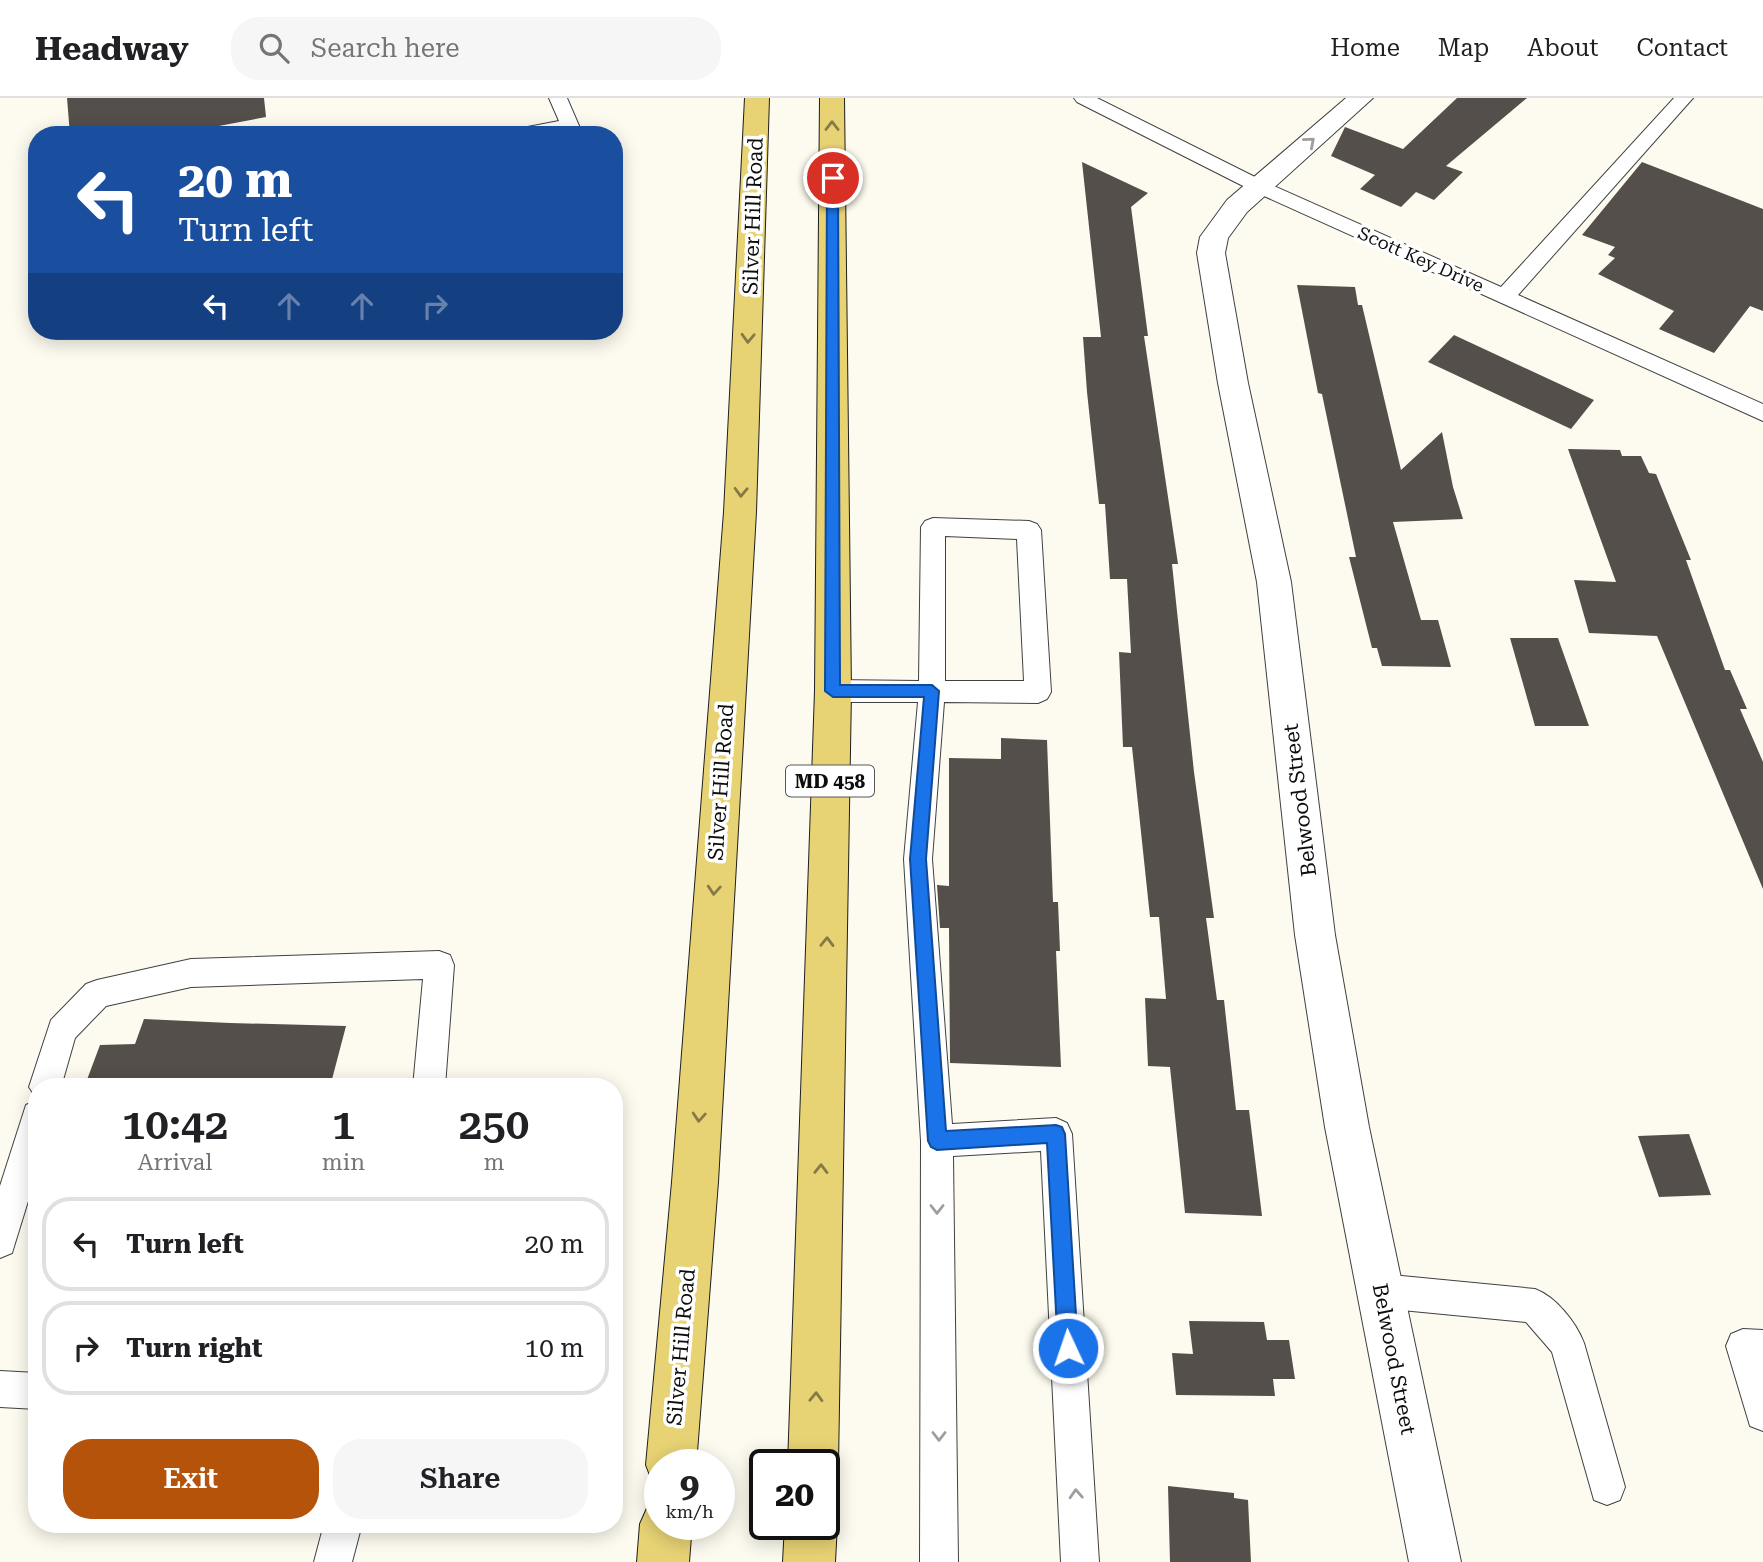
<!DOCTYPE html>
<style>
body{margin:0;font-family:"Roboto Serif",serif;background:#f6f6f6;color:#202124;height:100vh;display:flex;flex-direction:column;font-size:26px;white-space:nowrap}
*{box-sizing:border-box;margin:0}
p{font-size:23px;color:#757577}
.icon{flex:none;width:38px;height:38px;fill:none;stroke:currentColor;stroke-width:2;stroke-linecap:round;stroke-linejoin:round}
.map{position:relative;flex:1;overflow:hidden}
.sheet{position:absolute;left:28px;top:980px;width:595px;height:455px;display:flex;flex-direction:column;background:#fff;border-radius:28px;box-shadow:0 4px 18px #0003}
.sheet>*{flex:none}
.hud{position:absolute;left:28px;top:28px;width:595px;height:214px;border-radius:28px;box-shadow:0 4px 18px #0003;background:#1a4fa0;color:#fff;overflow:hidden}
.speed{position:absolute;left:644px;top:1351px;display:flex;gap:14px;font-size:35px;font-weight:700;text-align:center}
.speed>*{display:grid;place-content:center;width:91px;height:91px;border-radius:50%;background:#fff;box-shadow:0 4px 18px #0003;line-height:1}
.speed small{font-size:18px;font-weight:400}
.speed .limit{border:4px solid #111;border-radius:10px;background:#fff;color:#111}
.pin{position:absolute;display:grid;place-items:center;width:60px;height:60px;color:#fff;margin:-30px;border:4px solid #fff;border-radius:50%;box-shadow:0 2px 7px #0007}
.me{position:absolute;width:77px;margin:-38px;rotate:357deg;stroke-linejoin:round;filter:drop-shadow(0 0 5px #0008)}
.turn{display:flex;align-items:center;gap:24px;height:147px;padding:0 35px;font-size:32px}
.turn .icon{width:91px;height:91px;stroke-width:2.5}
.turn b{display:block;font-size:49px;line-height:60px}
.lanes{display:flex;align-items:center;height:66px;padding:0 35px;background:#0003;justify-content:center;gap:35px;direction:ltr}
.lanes .off{opacity:.35}
.eta{display:flex;justify-content:space-evenly;align-items:center;height:119px;text-align:center}
.eta b{font-size:42px;font-weight:600;line-height:49px}
.button{display:flex;gap:14px;margin-top:auto;padding:14px 35px}
.button a{flex:1;height:80px;border-radius:28px;background:#b45309;color:#fff;font-size:28px;font-weight:600;line-height:80px;text-align:center}
.button a+a{background:#f6f6f6;color:#202124}
ul{padding:0;list-style:none}
li{display:flex;align-items:center;gap:21px;height:94px;margin:0 14px 10px;padding:0 21px;border:4px solid #e0e0e0;border-radius:28px}
li div{flex:1}
li b{display:block;font-size:26px}
li em{font-style:normal}
header{display:flex;align-items:center;gap:42px;box-sizing:border-box;height:98px;padding:0 35px;background:#fff;border-bottom:2px solid #e0e0e0}
header strong{font-size:33px}
nav{display:flex;gap:38px;margin-inline-start:auto;font-size:24px}
.search{width:490px;height:63px;background:#f6f6f6;display:flex;align-items:center;gap:18px;box-sizing:border-box;padding:0 24px;border-radius:28px;color:#757577;font-size:26px}
.map>svg:first-child{display:block}
.building{fill:#544f4b}
.lines{fill:none;stroke-linecap:round;stroke-linejoin:round}
.lane-casing{stroke:#404040;stroke-width:2}
.street-casing{stroke:#404040;stroke-width:2}
.primary-casing{stroke:#1e1e1e;stroke-width:2}
.lane{fill:#fff;fill-rule:evenodd}
.street{fill:#fff;fill-rule:evenodd}
.primary{fill:#e8d374;fill-rule:evenodd}
.oneway{stroke:#857a46}
.oneway2{stroke:#9e9e9e}
.route{fill:#1a73e8;stroke:#114b97;stroke-width:2}
.labels{text-anchor:middle;dominant-baseline:central;stroke-width:7;stroke-linejoin:round;paint-order:stroke}
.far-street-label{font-size:18px;fill:#0d0d0d;stroke:#fff}
.shield{fill:#fff;stroke:#565656;stroke-width:2}
.shield-label{font-size:19px;font-weight:bold;fill:#0d0d0d}
.street-label{font-size:21px;fill:#0d0d0d;stroke:#fff}
</style>
<header>
<strong>Headway</strong>
<div class="search"><svg class="icon" aria-label="search" viewBox="0 0 24 24"><circle cx="10" cy="10" r="6"/><path d="M15 15l6 6"/></svg>Search here</div>
<nav><a>Home</a><a>Map</a><a>About</a><a>Contact</a></nav>
</header>
<div class="map">
<svg width="1763" height="1464" viewBox="0 0 1763 1464">
<rect width="100%" height="100%" fill="#fdfbef"/>
<g class="building">
<polygon points="67,0 264,0 266,19 171,37 70,37"/>
<polygon points="1457,0 1527,0 1446,68 1463,74 1434,102 1416,94 1401,109 1360,91 1375,77 1331,58 1345,29 1403,51"/>
<polygon points="1082,64 1148,95 1131,109 1148,238 1144,238 1178,466 1172,466 1194,674 1214,820 1206,820 1217,902 1224,902 1236,1012 1249,1012 1262,1118 1185,1115 1170,969 1148,968 1145,900 1166,901 1159,819 1150,819 1132,649 1123,649 1119,554 1131,555 1127,481 1110,481 1105,406 1099,406 1087,294 1083,239 1101,239"/>
<polygon points="1642,64 1763,111 1763,213 1750,208 1714,255 1659,231 1674,213 1598,176 1615,160 1608,157 1615,149 1582,137"/>
<polygon points="1297,187 1355,189 1358,207 1362,207 1401,372 1442,334 1453,389 1463,421 1393,424 1421,522 1438,522 1451,569 1382,568 1377,550 1372,550 1349,459 1356,459 1322,296 1318,295"/>
<polygon points="1454,237 1594,302 1571,331 1428,264"/>
<polygon points="1568,351 1620,352 1622,358 1641,358 1649,375 1656,376 1691,462 1686,462 1725,572 1730,572 1747,611 1740,611 1763,664 1763,791 1657,538 1589,535 1574,482 1616,484"/>
<polygon points="1510,540 1558,540 1589,628 1535,628"/>
<polygon points="1001,640 1047,642 1053,804 1058,804 1060,853 1056,853 1061,969 950,965 949,830 940,830 937,787 949,788 949,660 1001,661"/>
<polygon points="144,921 230,925 346,928 330,989 85,987 100,947 135,946"/>
<polygon points="1689,1036 1711,1097 1659,1099 1638,1038"/>
<polygon points="1189,1223 1264,1224 1267,1242 1289,1242 1295,1281 1273,1281 1275,1298 1176,1297 1172,1255 1193,1256"/>
<polygon points="1168,1388 1234,1395 1234,1400 1248,1402 1251,1464 1170,1464"/>
</g>
<g class="lines">
<g class="lane-casing">
<g id="lane">
<polygon points="549,0 567,0 583,37 565,37 563,33 543,37 505,37 507,33 559,23"/>
<polygon points="1074,0 1097,0 1267,85 1501,189 1674,0 1693,0 1518,197 1763,306 1763,323 1253,93 1077,4"/>
<path d="M933,420L1029,423L1037,426L1041,432L1051,594L1047,601L1038,605L944,604L932,761L952,1026L1056,1020L1067,1025L1072,1036L1099,1464H1061L1041,1053L953,1058L958,1464H920L921,1043L904,761L918,604H833L824,600L820,593L824,586L833,582L919,583L921,429L925,423ZM945,438L1017,441L1024,583H945Z"/>
<polygon points="439,853 450,857 454,867 445,989 413,989 423,881 191,889 106,908 75,940 61,989 37,989 37,1001 29,989 51,922 86,886 97,882 191,861"/>
<polygon points="37,1002 37,1074 12,1155 0,1160 0,1088 26,1007"/>
<path d="M1381,1176L1535,1191C1556,1199 1576,1224 1584,1245L1625,1389L1620,1402L1607,1407L1594,1402L1552,1254L1526,1224L1381,1210L1369,1205L1364,1193L1369,1181Z"/>
<polygon points="1743,1231 1763,1232 1763,1333 1750,1328 1726,1248 1731,1236"/>
<polygon points="0,1273 37,1275 37,1311 0,1309"/>
<polygon points="324,1426 362,1426 352,1464 314,1464"/>
</g>
</g>
<g class="street-casing">
<polygon id="street" points="1346,0 1373,0 1247,114 1228,140 1225,155 1248,285 1291,484 1335,837 1369,1029 1461,1464 1409,1464 1325,1029 1295,837 1257,484 1218,285 1197,155 1200,139 1227,102"/>
</g>
<g class="primary-casing">
<g id="primary">
<polygon points="745,0 769,0 756,414 718,1084 696,1367 660,1367 660,1387 653,1385 646,1367 672,1084 724,414"/>
<polygon points="820,0 844,0 851,593 838,1367 831,1385 824,1387 824,1367 788,1367 815,593"/>
<polygon points="660,1403 660,1426 692,1426 689,1464 637,1464 640,1426 648,1408"/>
<polygon points="824,1406 829,1408 837,1426 835,1464 783,1464 785,1426 824,1426"/>
</g>
</g>
<use href="#lane" class="lane"/>
<use href="#street" class="street"/>
<use href="#primary" class="primary"/>
</g>
<defs><path id="oneway-chevron" d="M-2-3.5L2.5 0L-2 3.5" fill="none" stroke-width="1.6" stroke-linecap="round" stroke-linejoin="round" transform="scale(1.75)"/></defs>
<g class="oneway">
<use href="#oneway-chevron" transform="translate(832 28) rotate(-90)"/>
<use href="#oneway-chevron" transform="translate(748 240) rotate(92)"/>
<use href="#oneway-chevron" transform="translate(741 394) rotate(92)"/>
<use href="#oneway-chevron" transform="translate(714 792) rotate(94)"/>
<use href="#oneway-chevron" transform="translate(827 844) rotate(-89)"/>
<use href="#oneway-chevron" transform="translate(699 1019) rotate(94)"/>
<use href="#oneway-chevron" transform="translate(821 1071) rotate(-89)"/>
<use href="#oneway-chevron" transform="translate(816 1299) rotate(-88)"/>
</g>
<g class="oneway2">
<use href="#oneway-chevron" transform="translate(1310 44) rotate(-41)"/>
<use href="#oneway-chevron" transform="translate(937 1111) rotate(90)"/>
<use href="#oneway-chevron" transform="translate(939 1338) rotate(90)"/>
<use href="#oneway-chevron" transform="translate(1076 1396) rotate(-93)"/>
</g>
<polygon class="route" points="833,76 838,80 840,587 932,587 939,593 926,761 946,1033 1056,1027 1062,1029 1065,1036 1078,1250 1075,1257 1068,1260 1061,1257 1058,1250 1047,1045 937,1052 931,1049 928,1043 910,761 924,599 833,599 825,593 827,80"/>
<g class="labels">
<g class="far-street-label">
<text transform="translate(1421 161) rotate(24)">Scott Key Drive</text>
</g>
<rect class="shield" x="786" y="667.5" width="88" height="31" rx="5"/>
<g class="shield-label">
<text x="830" y="683">MD 458</text>
</g>
<g class="street-label">
<text transform="translate(753 118) rotate(-88)">Silver Hill Road</text>
<text transform="translate(721 684) rotate(-86)">Silver Hill Road</text>
<text transform="translate(1300 702) rotate(-97)">Belwood Street</text>
<text transform="translate(681 1249) rotate(-85)">Silver Hill Road</text>
<text transform="translate(1394 1261) rotate(79)">Belwood Street</text>
</g>
</g>
</svg>
<div class="speed"><div>9<small>km/h</small></div><div class="limit">20</div></div>
<div class="pin" style="left:833px;top:80px;background:#d93025"><svg class="icon" aria-label="arrive" viewBox="0 0 24 24"><path d="M6 21V4h12l-3 4 3 4H6"/></svg></div>
<svg class="me" style="left:1068px;top:1250px" viewBox="-20 -20 40 40"><circle r="17" fill="#1a73e8" stroke="#fff" stroke-width="3"/><path d="M0-11L8 9 0 5-8 9z" fill="#fff"/></svg>
<div class="hud">
<div class="turn"><svg class="icon" aria-label="left" viewBox="0 0 24 24"><path d="M17 20v-9H6M10 6l-5 5 5 5"/></svg><div><b>20 m</b>Turn left</div></div>
<div class="lanes"><svg class="icon" aria-label="left" viewBox="0 0 24 24"><path d="M17 20v-9H6M10 6l-5 5 5 5"/></svg><svg class="icon off" aria-label="ahead" viewBox="0 0 24 24"><path d="M12 20V5M6 11l6-6 6 6"/></svg><svg class="icon off" aria-label="ahead" viewBox="0 0 24 24"><path d="M12 20V5M6 11l6-6 6 6"/></svg><svg class="icon off" aria-label="right" viewBox="0 0 24 24"><path d="M7 20v-9h11M14 6l5 5-5 5"/></svg></div>
</div>
<section class="sheet">
<div class="eta">
<div><b>10:42</b><p>Arrival</p></div>
<div><b>1</b><p>min</p></div>
<div><b>250</b><p>m</p></div>
</div>
<ul>
<li><svg class="icon" aria-label="left" viewBox="0 0 24 24"><path d="M17 20v-9H6M10 6l-5 5 5 5"/></svg><div><b>Turn left</b></div><em>20 m</em></li>
<li><svg class="icon" aria-label="right" viewBox="0 0 24 24"><path d="M7 20v-9h11M14 6l5 5-5 5"/></svg><div><b>Turn right</b></div><em>10 m</em></li>
</ul>
<div class="button"><a>Exit</a><a>Share</a></div>
</section>
</div>
